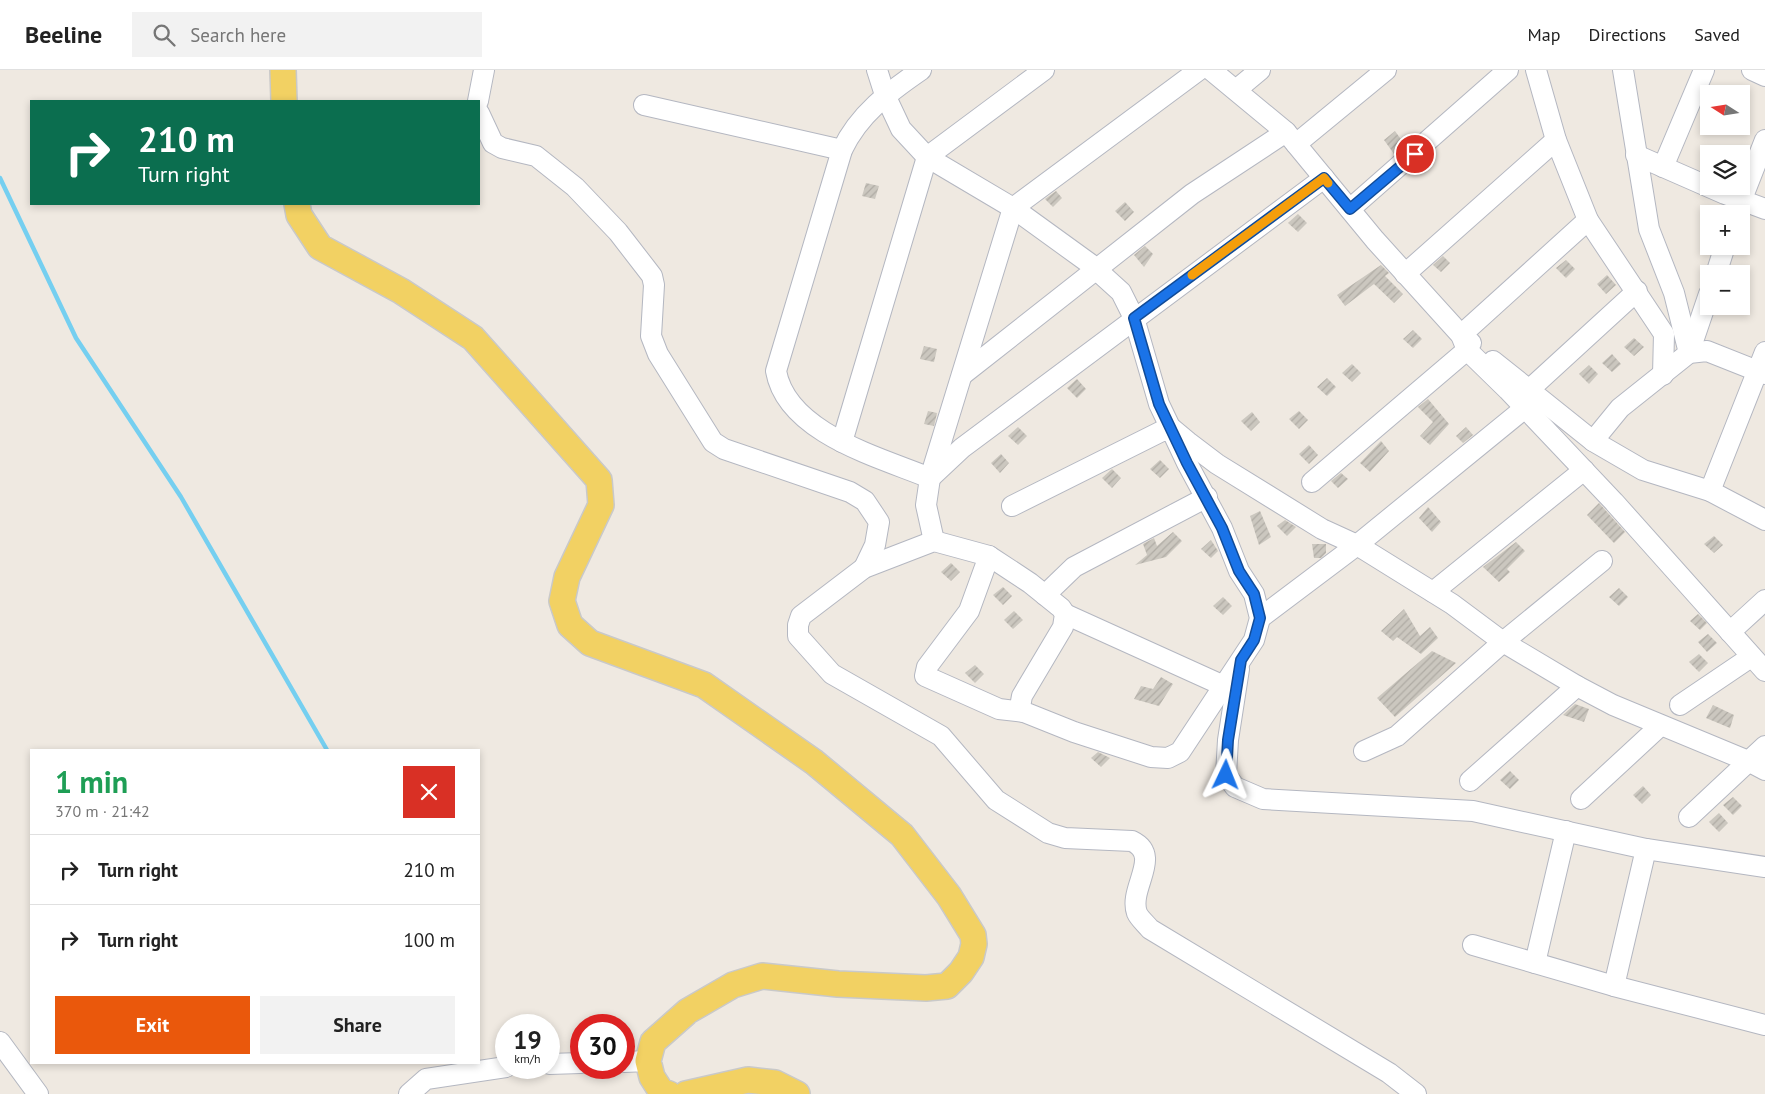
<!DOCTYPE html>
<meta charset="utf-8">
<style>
body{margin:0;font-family:"PT Sans",sans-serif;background:#f2f2f2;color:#222;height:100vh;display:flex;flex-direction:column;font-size:19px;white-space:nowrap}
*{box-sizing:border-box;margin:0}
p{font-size:16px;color:#767676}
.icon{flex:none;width:28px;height:28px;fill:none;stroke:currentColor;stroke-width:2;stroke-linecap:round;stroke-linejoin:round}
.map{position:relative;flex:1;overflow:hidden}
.sheet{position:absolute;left:30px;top:679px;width:450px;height:315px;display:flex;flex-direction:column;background:#fff;border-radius:0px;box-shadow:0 2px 8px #0003}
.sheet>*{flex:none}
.banner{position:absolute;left:30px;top:30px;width:450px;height:105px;border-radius:0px;box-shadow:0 2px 8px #0003;background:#0b6e4f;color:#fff;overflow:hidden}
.needle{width:32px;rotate:282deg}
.fabs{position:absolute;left:1700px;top:15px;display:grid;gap:10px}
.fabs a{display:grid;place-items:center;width:50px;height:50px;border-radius:0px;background:#fff;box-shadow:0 2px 8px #0003;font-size:25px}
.speed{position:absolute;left:495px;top:944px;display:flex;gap:10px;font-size:25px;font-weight:700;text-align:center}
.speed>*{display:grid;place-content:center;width:65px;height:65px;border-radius:50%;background:#fff;box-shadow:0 2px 8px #0003;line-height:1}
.speed small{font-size:12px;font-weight:400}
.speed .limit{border:8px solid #d22;background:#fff;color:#111}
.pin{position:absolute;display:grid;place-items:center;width:42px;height:42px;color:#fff;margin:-21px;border:2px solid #fff;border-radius:50%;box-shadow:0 1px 5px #0007}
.me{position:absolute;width:55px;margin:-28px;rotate:2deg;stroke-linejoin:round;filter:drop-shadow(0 0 4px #0008)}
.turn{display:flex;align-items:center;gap:18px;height:105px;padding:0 25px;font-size:22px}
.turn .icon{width:65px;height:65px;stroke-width:2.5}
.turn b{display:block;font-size:35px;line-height:42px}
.round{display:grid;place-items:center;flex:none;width:52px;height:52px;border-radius:0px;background:#f2f2f2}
.headline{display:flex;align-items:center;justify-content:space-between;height:85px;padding:0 25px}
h1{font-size:30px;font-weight:600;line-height:38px;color:#1e9e55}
.action{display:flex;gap:10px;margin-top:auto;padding:10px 25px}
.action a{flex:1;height:58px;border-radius:0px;background:#ea580c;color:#fff;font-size:20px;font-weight:600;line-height:58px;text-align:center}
.action a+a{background:#f2f2f2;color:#222}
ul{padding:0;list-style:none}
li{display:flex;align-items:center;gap:15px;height:70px;padding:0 25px;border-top:1px solid #e0e0e0}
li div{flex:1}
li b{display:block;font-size:19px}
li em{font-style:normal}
header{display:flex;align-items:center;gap:30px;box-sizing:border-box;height:70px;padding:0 25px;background:#fff;border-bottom:1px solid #e0e0e0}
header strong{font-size:24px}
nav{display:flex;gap:28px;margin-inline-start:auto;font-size:18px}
.search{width:350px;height:45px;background:#f2f2f2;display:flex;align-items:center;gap:12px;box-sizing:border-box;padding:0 18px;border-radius:0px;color:#767676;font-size:19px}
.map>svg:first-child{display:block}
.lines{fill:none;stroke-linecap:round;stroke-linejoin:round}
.stream{stroke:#75cff0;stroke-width:4.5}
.building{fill:url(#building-hatch)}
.minor-casing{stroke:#b4b7c1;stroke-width:22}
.major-casing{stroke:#c9c9c9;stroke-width:28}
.minor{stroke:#fff;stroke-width:20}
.major{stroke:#f2d163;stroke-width:25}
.route-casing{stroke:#114b97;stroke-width:12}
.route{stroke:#1a73e8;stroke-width:9}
.slow{stroke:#f59e0b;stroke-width:9}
</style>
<header>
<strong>Beeline</strong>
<div class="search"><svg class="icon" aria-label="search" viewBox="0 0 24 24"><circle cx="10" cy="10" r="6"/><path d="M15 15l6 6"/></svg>Search here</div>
<nav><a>Map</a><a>Directions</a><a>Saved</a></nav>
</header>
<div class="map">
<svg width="1765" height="1024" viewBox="0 0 1765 1024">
<defs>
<pattern id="building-hatch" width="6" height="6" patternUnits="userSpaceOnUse" patternTransform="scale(1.25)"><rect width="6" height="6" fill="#cbc7bf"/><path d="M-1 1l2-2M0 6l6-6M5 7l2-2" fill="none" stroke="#afaba4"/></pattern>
</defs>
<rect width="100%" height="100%" fill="#efe9e1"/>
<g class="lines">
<polyline class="stream" points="0,108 76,268 181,427 327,680"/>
</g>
<g class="building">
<polygon points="1395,61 1405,75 1394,84 1384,70"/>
<polygon points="866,113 879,116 875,129 862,126"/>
<polygon points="1056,121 1062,128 1053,137 1045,129"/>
<polygon points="1125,132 1134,142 1125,151 1115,141"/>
<polygon points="1298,144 1307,153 1298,162 1288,153"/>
<polygon points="1145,176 1153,184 1144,197 1134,185"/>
<polygon points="1443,186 1450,193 1441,202 1433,195"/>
<polygon points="1566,190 1575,199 1566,208 1556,198"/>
<polygon points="1381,195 1389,203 1385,206 1403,224 1394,233 1374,214 1345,236 1337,225"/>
<polygon points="1607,205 1616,215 1606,224 1597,214"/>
<polygon points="1413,260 1422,269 1413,278 1403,269"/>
<polygon points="1634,268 1644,277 1634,286 1624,277"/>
<polygon points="924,276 937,279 934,292 920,289"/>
<polygon points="1612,284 1621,294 1612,302 1602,293"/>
<polygon points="1352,294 1361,303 1352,312 1342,303"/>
<polygon points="1589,295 1598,304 1589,314 1579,304"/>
<polygon points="1327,308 1336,317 1327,326 1317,317"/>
<polygon points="1077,309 1086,319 1077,328 1067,318"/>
<polygon points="1428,329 1449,354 1430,375 1420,366 1433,352 1418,337"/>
<polygon points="928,341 937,343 934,356 924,354"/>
<polygon points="1299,341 1308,350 1299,359 1289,349"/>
<polygon points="1252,342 1260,352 1251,361 1241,351"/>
<polygon points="1018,357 1027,366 1018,375 1008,366"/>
<polygon points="1466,357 1473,365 1463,373 1456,366"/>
<polygon points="1381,371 1389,381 1370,402 1360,393"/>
<polygon points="1309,375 1318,385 1309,394 1299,384"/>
<polygon points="1001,384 1009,393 1000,403 991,393"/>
<polygon points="1160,390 1169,399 1160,408 1150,399"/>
<polygon points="1112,399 1121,408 1112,418 1102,408"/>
<polygon points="1341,403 1348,409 1338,418 1331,411"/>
<polygon points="1599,433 1625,462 1614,473 1587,445"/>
<polygon points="1428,437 1441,452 1432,462 1419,448"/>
<polygon points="1260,441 1271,467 1259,475 1250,446"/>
<polygon points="1285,450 1296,457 1287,466 1277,456"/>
<polygon points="1173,462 1182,471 1166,487 1135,495 1147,485 1143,474 1154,468 1157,476"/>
<polygon points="1714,466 1723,475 1714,483 1704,474"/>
<polygon points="1211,470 1218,481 1211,488 1201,479"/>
<polygon points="1516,472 1525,481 1507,499 1510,502 1499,512 1483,497"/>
<polygon points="1312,474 1326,474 1326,483 1321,488 1314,488"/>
<polygon points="951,493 960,502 951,511 941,502"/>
<polygon points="1003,517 1012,526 1003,535 993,525"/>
<polygon points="1619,518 1628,527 1619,536 1609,527"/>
<polygon points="1223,527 1232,536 1223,545 1213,536"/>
<polygon points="1404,539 1420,566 1430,557 1438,568 1421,584 1397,567 1393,571 1381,561"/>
<polygon points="1014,541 1023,550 1013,559 1004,550"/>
<polygon points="1698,544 1707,553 1700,560 1690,551"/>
<polygon points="1708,564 1717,573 1707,582 1698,572"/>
<polygon points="1432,581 1456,593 1395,647 1377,628"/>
<polygon points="1699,584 1708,593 1699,602 1689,592"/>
<polygon points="975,595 984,604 975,613 965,603"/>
<polygon points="1161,607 1173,614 1159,636 1134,629 1141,616 1153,619"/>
<polygon points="1575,634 1589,639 1584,652 1563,645"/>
<polygon points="1713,635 1734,645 1730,658 1706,648"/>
<polygon points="1098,682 1110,688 1101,697 1091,688"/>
<polygon points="1510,701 1519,710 1510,719 1500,710"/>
<polygon points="1643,716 1651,725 1642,734 1633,725"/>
<polygon points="1733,727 1742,736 1733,745 1723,735"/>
<polygon points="1719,743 1728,753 1719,762 1709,752"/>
</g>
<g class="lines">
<g class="minor-casing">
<g id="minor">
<polyline points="877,0 885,25 901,59 927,87 1013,138 1089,193 1121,222 1134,248 1159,334 1170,357 1188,372 1217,394 1322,459 1357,475 1452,534 1503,572 1577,616 1613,635 1748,691 1765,700"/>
<path d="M921,0C889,22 859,44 842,80L776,301C787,363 879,387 930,408L962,378L1324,108"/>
<polyline points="1211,0 1286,62"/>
<polyline points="1536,0 1556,70 1588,150 1664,264 1663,305"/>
<polyline points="1623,0 1649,159 1674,223 1689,283"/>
<polyline points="1752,0 1765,6"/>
<polyline points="1236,20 1260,0"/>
<polyline points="478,31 484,0"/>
<polyline points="644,35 842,80"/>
<polyline points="479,43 493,73 502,78 536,86 575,117 618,162 652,206 654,215 651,266 658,284 713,372 724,379 850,422 865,431 879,452 875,475 864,498"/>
<polyline points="1296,74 1386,0"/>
<polyline points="1636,85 1725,124 1765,139"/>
<polyline points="1663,97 1704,0"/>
<polyline points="1350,139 1508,0"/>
<polyline points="1736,144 1765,70"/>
<polyline points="1405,204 1556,70"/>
<polyline points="1716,204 1725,176"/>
<polyline points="1471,273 1461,265 1588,150"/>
<polyline points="1689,283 1709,224"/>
<polyline points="1493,291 1593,371 1643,400 1710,421 1765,450"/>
<polyline points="962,305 1192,124 1286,62 1375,170 1461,265 1467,280 1508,320 1614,432 1765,601"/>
<polyline points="1530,319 1637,221"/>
<polyline points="1593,371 1620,338 1689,283 1707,281 1765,304"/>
<polyline points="842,372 927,87 1044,0"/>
<polyline points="1312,412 1467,280"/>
<polyline points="1710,421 1765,282"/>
<path d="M1012,436L1170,357L1187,393L1222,458L1239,501L1254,524L1260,548L1254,570L1180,682L1168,688L1151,687L1074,662L1024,642L1020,637L1022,626L1063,557L1065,544L1061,538L1030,513L989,486L934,471L864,498L801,546L798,555V566L832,604L941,666L996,730L1048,763L1065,768L1132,771C1163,786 1128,818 1137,843C1139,848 1146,854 1150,859L1389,1003L1416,1024"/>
<polyline points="934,471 926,435 930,408 1013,138 1199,0"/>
<polyline points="989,486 969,541 927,597 925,606 999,639 1024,642"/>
<polyline points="1433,522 1584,400"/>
<polyline points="1045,525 1074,497 1207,427"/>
<polyline points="1065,544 1224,616"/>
<polyline points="1260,548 1357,475 1525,338"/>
<polyline points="1730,562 1765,530"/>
<polyline points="1239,599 1228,670 1226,705 1235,717 1263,729 1473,741 1646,779 1765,797"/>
<polyline points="1680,635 1751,587"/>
<polyline points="1364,681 1397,666 1503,572 1602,491"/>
<polyline points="1470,711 1577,616"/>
<polyline points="1581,729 1660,656"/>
<polyline points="1689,747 1765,676"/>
<polyline points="1473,875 1614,916 1765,955"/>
<polyline points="1535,893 1566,761"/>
<polyline points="1614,916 1646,779"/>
<polyline points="0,972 38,1024"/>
<polyline points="624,992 648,991"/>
<polyline points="549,994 581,993"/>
<polyline points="409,1024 426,1009 506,997"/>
</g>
</g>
<g class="major-casing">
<g id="major">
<polyline points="283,0 284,31"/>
<polyline points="297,134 299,145 320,177 401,221 473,268 599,410 601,435 567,507 562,531 570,555 590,573 704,615 814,692 902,765 949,826 973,865 974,874 971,887 961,902 947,916 926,918 838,914 762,906 733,915 688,941 653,972 648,991 652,1007 661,1021 669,1024"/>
<polyline points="686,1024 748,1010 775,1013 797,1024"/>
</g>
</g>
<use href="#minor" class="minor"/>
<use href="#major" class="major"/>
</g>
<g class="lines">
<g class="route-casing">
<polyline id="route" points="1226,705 1228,670 1241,590 1254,570 1260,548 1254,524 1239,501 1222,458 1187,393 1159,334 1134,248 1324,108 1350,139 1415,84"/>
</g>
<use href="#route" class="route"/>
<polyline class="slow" points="1192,205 1324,108 1328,113"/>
</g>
</svg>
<div class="fabs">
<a><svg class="needle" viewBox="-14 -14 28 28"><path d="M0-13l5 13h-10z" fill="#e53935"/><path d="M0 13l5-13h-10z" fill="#767676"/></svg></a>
<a><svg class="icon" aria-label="layers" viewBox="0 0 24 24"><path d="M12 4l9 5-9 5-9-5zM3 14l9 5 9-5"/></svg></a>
<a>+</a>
<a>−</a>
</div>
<div class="speed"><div>19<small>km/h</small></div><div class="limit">30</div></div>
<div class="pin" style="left:1415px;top:84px;background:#d93025"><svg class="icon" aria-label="arrive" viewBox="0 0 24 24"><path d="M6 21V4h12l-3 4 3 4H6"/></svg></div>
<svg class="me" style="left:1226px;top:705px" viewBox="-20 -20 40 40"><path d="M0-17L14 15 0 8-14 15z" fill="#1a73e8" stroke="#fff" stroke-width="4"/></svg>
<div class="banner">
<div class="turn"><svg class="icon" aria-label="right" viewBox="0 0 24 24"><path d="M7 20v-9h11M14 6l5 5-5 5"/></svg><div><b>210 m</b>Turn right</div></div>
</div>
<section class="sheet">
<div class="headline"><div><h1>1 min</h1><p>370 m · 21:42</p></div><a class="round" style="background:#d93025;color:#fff"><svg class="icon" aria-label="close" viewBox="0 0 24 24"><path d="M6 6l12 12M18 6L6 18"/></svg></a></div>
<ul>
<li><svg class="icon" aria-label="right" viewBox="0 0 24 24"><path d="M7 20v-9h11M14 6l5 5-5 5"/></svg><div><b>Turn right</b></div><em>210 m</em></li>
<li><svg class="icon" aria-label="right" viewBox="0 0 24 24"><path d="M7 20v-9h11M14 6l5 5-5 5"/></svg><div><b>Turn right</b></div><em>100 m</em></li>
</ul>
<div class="action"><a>Exit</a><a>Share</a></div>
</section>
</div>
